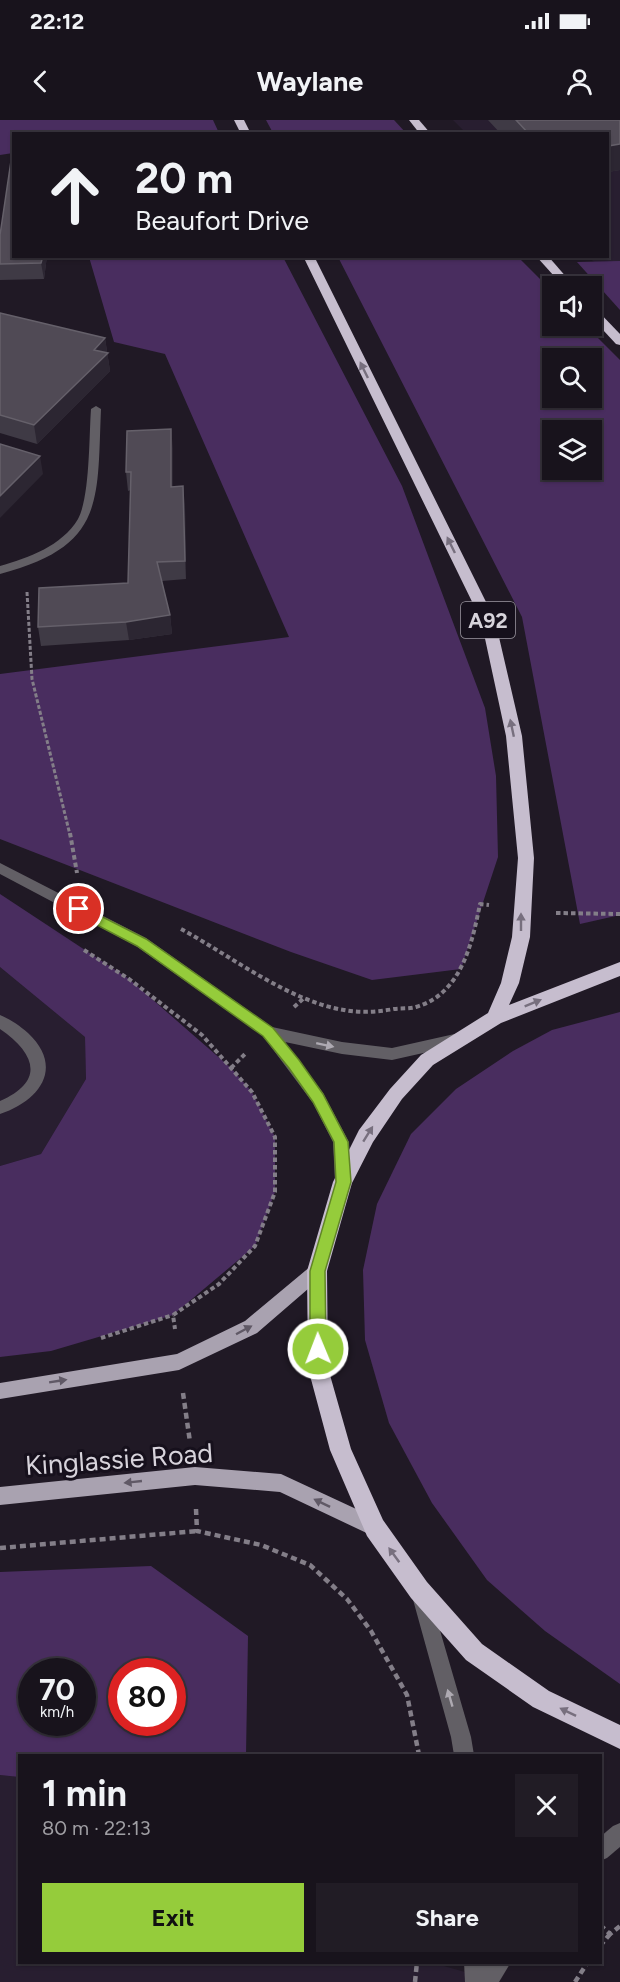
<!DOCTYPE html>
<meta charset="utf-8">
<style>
body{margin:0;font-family:Figtree,sans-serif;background:#211c25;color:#f1f3f6;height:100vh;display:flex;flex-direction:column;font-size:22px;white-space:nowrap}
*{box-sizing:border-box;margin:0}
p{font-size:20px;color:#9f9ea3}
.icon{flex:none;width:33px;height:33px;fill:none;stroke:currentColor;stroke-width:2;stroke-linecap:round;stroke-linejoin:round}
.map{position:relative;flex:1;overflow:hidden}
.sheet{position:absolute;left:18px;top:1634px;width:584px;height:210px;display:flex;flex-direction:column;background:#18131c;border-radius:0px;box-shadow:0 2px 4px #0004,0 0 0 2px #36323b}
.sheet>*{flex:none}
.top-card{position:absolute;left:12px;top:12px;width:597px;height:126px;border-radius:0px;box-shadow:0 2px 4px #0004,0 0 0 2px #36323b;background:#18131c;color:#f1f3f6;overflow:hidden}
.controls{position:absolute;left:542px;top:156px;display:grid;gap:12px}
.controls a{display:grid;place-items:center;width:60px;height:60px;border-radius:0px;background:#18131c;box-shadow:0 2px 4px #0004,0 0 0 2px #36323b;font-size:30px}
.speed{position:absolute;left:18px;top:1538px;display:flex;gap:12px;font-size:30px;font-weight:700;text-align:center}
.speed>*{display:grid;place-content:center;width:78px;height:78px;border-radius:50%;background:#18131c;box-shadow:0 2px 4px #0004,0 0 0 2px #36323b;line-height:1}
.speed small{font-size:15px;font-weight:400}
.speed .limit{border:9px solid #d22;background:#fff;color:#111}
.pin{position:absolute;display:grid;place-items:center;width:51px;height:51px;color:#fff;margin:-26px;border:3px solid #fff;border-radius:50%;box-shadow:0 2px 6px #0007}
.me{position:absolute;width:66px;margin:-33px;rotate:359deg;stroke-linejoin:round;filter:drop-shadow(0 0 4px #0008)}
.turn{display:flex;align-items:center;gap:21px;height:126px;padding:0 24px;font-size:27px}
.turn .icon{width:78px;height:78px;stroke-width:2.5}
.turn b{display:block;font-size:42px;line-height:51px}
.round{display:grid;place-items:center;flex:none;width:63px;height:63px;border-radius:0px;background:#211c25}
.summary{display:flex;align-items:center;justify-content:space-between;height:102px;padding:0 24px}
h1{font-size:36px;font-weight:700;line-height:45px}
.cta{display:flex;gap:12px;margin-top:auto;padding:12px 24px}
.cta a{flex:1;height:69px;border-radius:0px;background:#95cc3b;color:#111;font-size:24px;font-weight:700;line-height:69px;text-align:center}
.cta a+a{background:#211c25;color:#f1f3f6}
.status{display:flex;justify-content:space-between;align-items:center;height:42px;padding:0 30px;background:#18131c;direction:ltr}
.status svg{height:16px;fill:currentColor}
header{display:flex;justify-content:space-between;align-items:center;height:78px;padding:0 24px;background:#18131c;font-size:27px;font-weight:700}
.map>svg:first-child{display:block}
.built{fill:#281e30}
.green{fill:#492d5f;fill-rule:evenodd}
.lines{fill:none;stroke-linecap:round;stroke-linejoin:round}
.path-far2{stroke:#837e88;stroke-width:3;stroke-dasharray:4 2;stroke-linecap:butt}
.path-far1{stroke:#837e88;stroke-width:4;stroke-dasharray:4.5 3;stroke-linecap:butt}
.path{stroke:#837e88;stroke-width:4.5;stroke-dasharray:6 4;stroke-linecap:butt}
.minor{fill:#625f65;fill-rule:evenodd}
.major{fill:#a9a2b0;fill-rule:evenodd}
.highway{fill:#c6bdce;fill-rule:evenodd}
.wall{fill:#3f3a45}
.shaded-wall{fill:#2c2632}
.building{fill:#504a55;stroke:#65606a;stroke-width:1.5}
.oneway{fill:#776f7e}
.oneway2{fill:#aeaab2}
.oneway3{fill:#605966}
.route{fill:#95cc3b;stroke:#618526;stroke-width:1.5}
.labels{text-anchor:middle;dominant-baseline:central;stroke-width:6;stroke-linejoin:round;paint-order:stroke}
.shield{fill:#16101c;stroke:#9d98a2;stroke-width:1.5}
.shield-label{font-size:21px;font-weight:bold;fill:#d7d3db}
.near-street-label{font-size:27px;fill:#d7d3db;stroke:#16101c}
</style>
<div class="status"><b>22:12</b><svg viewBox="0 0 49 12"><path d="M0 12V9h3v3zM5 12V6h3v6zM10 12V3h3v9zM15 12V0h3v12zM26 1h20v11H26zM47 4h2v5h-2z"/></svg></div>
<header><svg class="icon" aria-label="back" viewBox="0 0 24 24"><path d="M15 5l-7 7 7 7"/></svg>Waylane<svg class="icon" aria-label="person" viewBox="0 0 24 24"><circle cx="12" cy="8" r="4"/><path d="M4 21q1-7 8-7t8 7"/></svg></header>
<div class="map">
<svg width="620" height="1862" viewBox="0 0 620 1862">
<rect width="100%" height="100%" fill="#201925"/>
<g class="built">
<polygon points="453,0 620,0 620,168 589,137 608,136 608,14 466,13"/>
<polygon points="0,847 85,917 86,959 41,1034 0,1046"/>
<polygon points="0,1655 19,1657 20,1842 430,1842 500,1862 0,1862"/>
</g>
<g class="green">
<polygon points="0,0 213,0 219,13 14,14 13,33 0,35"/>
<polygon points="266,0 394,0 406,13 273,13"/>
<polygon points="89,137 283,137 402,366 485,588 496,656 498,737 461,849 372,860 291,832 0,719 0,554 289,517 165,234 114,222"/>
<path d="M338,137H518L552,171V206H586L620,240V795L580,804L522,497ZM552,238H591V278H552ZM552,310H591V350H552Z"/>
<polygon points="620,141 620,190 577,142"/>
<polygon points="0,774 129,859 231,948 252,972 275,1017 275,1072 255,1126 173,1195 51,1231 0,1237 0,1046 41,1034 86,959 85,917 0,847"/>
<polygon points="620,892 620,1564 545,1511 487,1460 432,1383 389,1303 365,1220 363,1150 377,1084 411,1014 456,969 513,931 552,910"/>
<path d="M151,1446L248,1516L246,1635H20L19,1657L0,1655V1452ZM32,1551H82V1602H32ZM122,1551H172V1602H122Z"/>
</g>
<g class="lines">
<polyline class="path-far2" points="27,472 32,559 70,715"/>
<g class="path-far1">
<polyline points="70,713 77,753"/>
<polyline points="556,793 620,794"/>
<path d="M181,809C231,836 288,881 344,890C360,893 377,892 394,889C401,888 409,889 416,887C461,874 472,824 480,784L489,785"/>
<polyline points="84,830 129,859 202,915 252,972 275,1017 275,1072 255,1126 219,1164 173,1195 175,1209"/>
<polyline points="294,887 305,877"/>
<polyline points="231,948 245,934"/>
<polyline points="101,1218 173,1195"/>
</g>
<g class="path">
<polyline points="183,1273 190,1322"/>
<polyline points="196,1389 197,1411 261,1425 310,1445 347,1479 371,1511 407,1575 419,1635"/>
<polyline points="0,1428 197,1411"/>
<polyline points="600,1805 610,1814 620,1806"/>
<polyline points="600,1826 610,1814"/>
<polyline points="415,1862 417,1842"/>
<polyline points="575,1862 588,1842"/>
</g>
<g class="minor">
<path d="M96,286L101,289C97,383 105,426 0,454V446C28,438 62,426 78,399C90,377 89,316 91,289Z"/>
<polygon points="0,743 146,818 272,907 342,922 392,928 459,913 464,915 466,919 464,923 459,925 392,940 342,934 285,922 323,973 349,1022 351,1062 349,1067 343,1069 337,1067 335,1062 333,1022 313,983 263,916 136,826 0,754"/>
<path d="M0,895C10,899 20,906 28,913C65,948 39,981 0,994V981C46,961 35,933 0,909Z"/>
<polygon points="421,1467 428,1469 430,1476 471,1617 474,1635 454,1635 451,1617 412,1476 414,1469"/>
<polygon points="620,1703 620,1727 607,1738 600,1741 600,1717 613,1706"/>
<polygon points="464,1842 511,1842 499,1862 465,1862"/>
</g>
<g class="major">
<polygon points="317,1144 323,1146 325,1151 323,1156 257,1213 179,1250 0,1279 0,1263 177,1234 245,1201 311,1146"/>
<polygon points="195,1347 281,1354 382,1401 384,1408 382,1415 375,1417 280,1372 195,1365 0,1385 0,1367"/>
</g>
<g class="highway">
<polygon points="234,0 244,0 251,14 241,14"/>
<polygon points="409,0 419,0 431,14 420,14"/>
<polygon points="303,136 314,136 495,500 522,616 534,738 530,817 519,863 509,885 620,842 620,856 501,903 433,945 402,979 373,1022 352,1063 327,1151 328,1248 351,1329 383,1400 427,1462 482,1524 549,1571 620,1605 620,1629 533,1587 466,1540 411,1478 367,1416 330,1330 308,1248 307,1151 333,1062 359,1010 390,969 421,935 488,893 501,863 512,817 518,738 506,616 481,500"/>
<polygon points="536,136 548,136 574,166 563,166"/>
<polygon points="591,187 595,188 620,214 620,225 616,224 591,197"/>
</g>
</g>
<g class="wall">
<polygon points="488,0 620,0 620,50 608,52 608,14 501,14"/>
<polygon points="0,115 47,136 44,159 0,160"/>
<polygon points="0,193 105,218 110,251 37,324 0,313"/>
<polygon points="173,328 173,367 185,385 186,459 162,461 170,495 172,514 129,520 41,526 38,507 128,463 131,370 128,371 126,352"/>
</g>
<g class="shaded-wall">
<polygon points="620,24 620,50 608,52 608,26"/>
<polygon points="43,136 47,136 44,159 41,143"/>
<polygon points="105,218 110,251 37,324 34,305 94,230"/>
<polygon points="171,309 173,328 173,386 171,367"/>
<polygon points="40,336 43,354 0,398 0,376"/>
<polygon points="183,366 185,385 186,459 185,441"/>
<polygon points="170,495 172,514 129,520 126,502"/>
</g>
<g class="building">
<polygon points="516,0 620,0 620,24 608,26 608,14 529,14"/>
<polygon points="11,41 14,42 14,136 43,136 41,143 0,144 0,115"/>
<polygon points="0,193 105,218 94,230 108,233 34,305 0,295"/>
<polygon points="171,309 171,367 183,366 185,441 157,442 170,495 126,502 38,507 39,468 128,463 131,352 126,352 127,311"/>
<polygon points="0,324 40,336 0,376"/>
</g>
<defs><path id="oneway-solid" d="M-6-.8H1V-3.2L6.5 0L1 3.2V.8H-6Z" transform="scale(1.5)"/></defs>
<g class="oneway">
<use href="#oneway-solid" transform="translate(364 250) rotate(-116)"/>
<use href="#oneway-solid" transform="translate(451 425) rotate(-116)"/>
<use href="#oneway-solid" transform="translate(512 608) rotate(-102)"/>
<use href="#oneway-solid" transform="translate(521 802) rotate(-90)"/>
<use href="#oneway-solid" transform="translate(533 883) rotate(-22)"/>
<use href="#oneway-solid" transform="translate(368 1014) rotate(-58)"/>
<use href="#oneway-solid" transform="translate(394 1435) rotate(-126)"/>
<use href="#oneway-solid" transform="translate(568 1592) rotate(-154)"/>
</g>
<g class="oneway2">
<use href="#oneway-solid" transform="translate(325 925) rotate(12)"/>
<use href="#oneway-solid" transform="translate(450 1578) rotate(-106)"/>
</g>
<g class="oneway3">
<use href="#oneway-solid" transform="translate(244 1210) rotate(-28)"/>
<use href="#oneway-solid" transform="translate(58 1261) rotate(-9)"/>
<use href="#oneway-solid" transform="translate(133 1362) rotate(174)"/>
<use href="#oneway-solid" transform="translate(322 1383) rotate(-154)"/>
</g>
<polygon class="route" points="79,785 146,819 273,908 299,940 323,974 348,1022 351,1062 325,1151 326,1229 324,1234 318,1236 312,1234 310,1229 310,1151 336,1062 334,1022 313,982 289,948 263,916 137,826 74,793 72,789"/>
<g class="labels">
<rect class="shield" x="461" y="482" width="54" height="36" rx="4.5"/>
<g class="shield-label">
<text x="488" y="500">A92</text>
</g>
<g class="near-street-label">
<text transform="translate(119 1339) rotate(-4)">Kinglassie Road</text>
</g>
</g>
</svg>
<div class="controls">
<a><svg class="icon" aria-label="sound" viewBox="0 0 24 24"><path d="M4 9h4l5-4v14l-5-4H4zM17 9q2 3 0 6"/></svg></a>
<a><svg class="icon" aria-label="search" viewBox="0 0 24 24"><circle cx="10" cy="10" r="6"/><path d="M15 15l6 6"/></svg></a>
<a><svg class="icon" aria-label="layers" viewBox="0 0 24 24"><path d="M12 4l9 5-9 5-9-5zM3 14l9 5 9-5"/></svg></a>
</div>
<div class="speed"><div>70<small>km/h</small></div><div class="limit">80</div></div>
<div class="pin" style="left:79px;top:789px;background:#d93025"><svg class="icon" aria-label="arrive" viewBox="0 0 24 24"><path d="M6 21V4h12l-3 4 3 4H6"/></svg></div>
<svg class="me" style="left:318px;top:1229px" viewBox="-20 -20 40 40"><circle r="17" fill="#95cc3b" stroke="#fff" stroke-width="3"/><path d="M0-11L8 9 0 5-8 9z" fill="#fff"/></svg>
<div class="top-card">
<div class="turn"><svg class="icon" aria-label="ahead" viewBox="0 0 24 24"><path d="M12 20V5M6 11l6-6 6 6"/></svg><div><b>20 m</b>Beaufort Drive</div></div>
</div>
<section class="sheet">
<div class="summary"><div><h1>1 min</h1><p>80 m · 22:13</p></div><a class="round"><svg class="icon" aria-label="close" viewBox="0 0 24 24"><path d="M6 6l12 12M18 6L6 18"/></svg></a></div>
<div class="cta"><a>Exit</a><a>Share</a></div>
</section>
</div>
